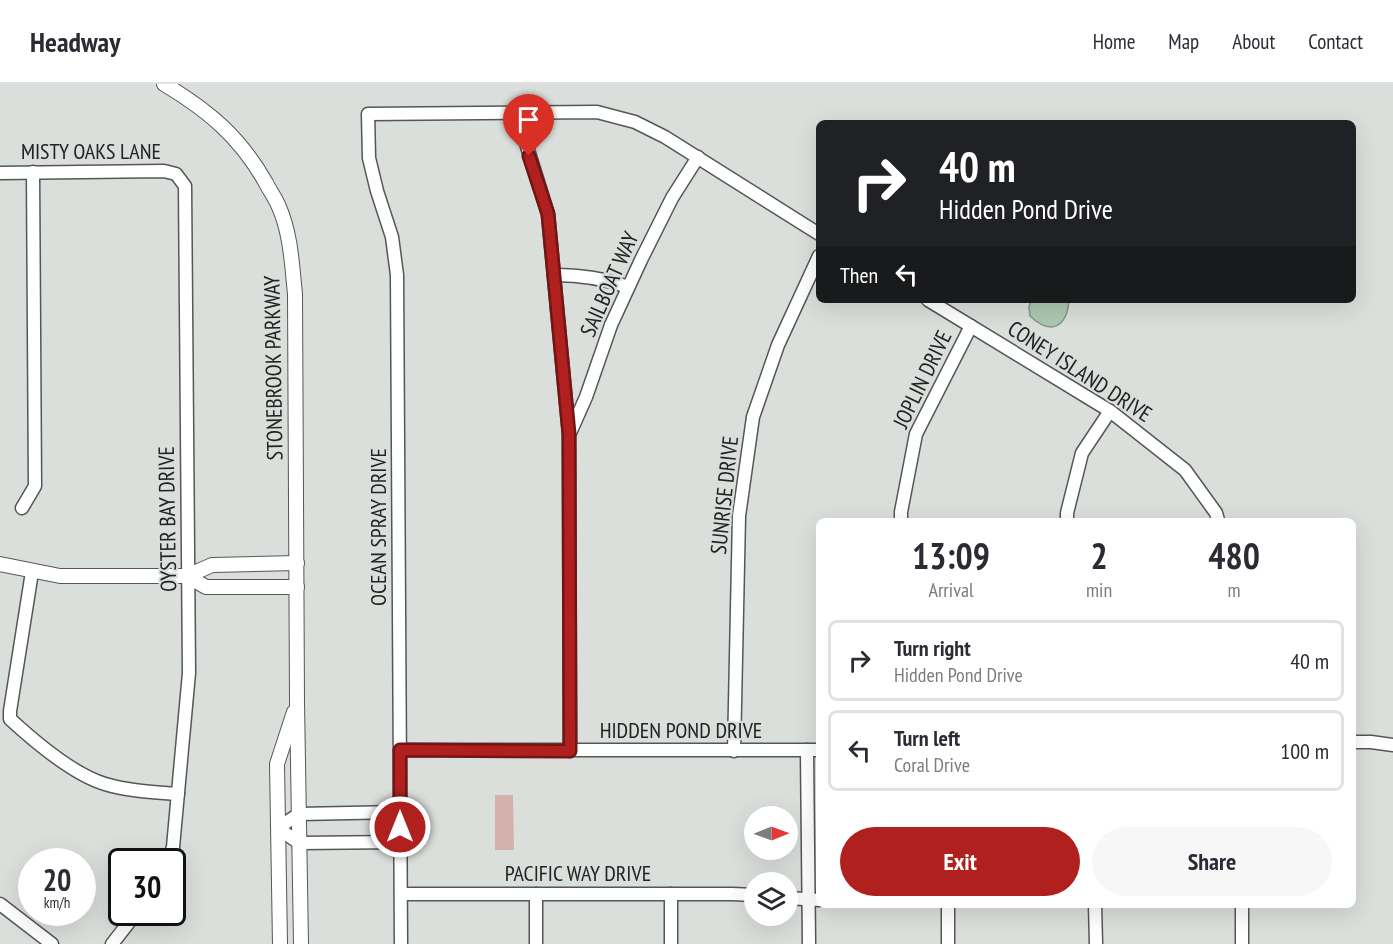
<!DOCTYPE html>
<style>
body{margin:0;font-family:"PT Sans Narrow",sans-serif;background:#f7f7f7;color:#2b2b33;height:100vh;display:flex;flex-direction:column;font-size:22px;white-space:nowrap}
*{box-sizing:border-box;margin:0}
p{font-size:20px;color:#7c7c81}
.icon{flex:none;width:33px;height:33px;fill:none;stroke:currentColor;stroke-width:2;stroke-linecap:round;stroke-linejoin:round}
.map{position:relative;flex:1;overflow:hidden}
.drawer{position:absolute;left:816px;top:434px;width:540px;height:390px;display:flex;flex-direction:column;background:#fff;border-radius:9px;box-shadow:0 6px 24px #0002}
.drawer>*{flex:none}
.banner{position:absolute;left:816px;top:36px;width:540px;height:183px;border-radius:9px;box-shadow:0 6px 24px #0002;background:#202124;color:#fff;overflow:hidden}
.needle{width:39px;rotate:89deg}
.tools{position:absolute;left:744px;top:722px;display:grid;gap:12px}
.tools a{display:grid;place-items:center;width:54px;height:54px;border-radius:50%;background:#fff;box-shadow:0 6px 24px #0002;font-size:30px}
.speed{position:absolute;left:18px;top:764px;display:flex;gap:12px;font-size:30px;font-weight:700;text-align:center}
.speed>*{display:grid;place-content:center;width:78px;height:78px;border-radius:50%;background:#fff;box-shadow:0 6px 24px #0002;line-height:1}
.speed small{font-size:15px;font-weight:400}
.speed .limit{border:3px solid #111;border-radius:9px;background:#fff;color:#111}
.pin{position:absolute;display:grid;place-items:center;width:51px;height:51px;color:#fff;margin:-62px -26px;border-radius:50% 50% 50% 0;rotate:-45deg;box-shadow:0 0 6px #0007}
.pin .icon{rotate:45deg}
.me{position:absolute;width:66px;margin:-33px;rotate:0deg;stroke-linejoin:round;filter:drop-shadow(0 0 4px #0008)}
.turn{display:flex;align-items:center;gap:21px;height:126px;padding:0 24px;font-size:27px}
.turn .icon{width:78px;height:78px;stroke-width:2.5}
.turn b{display:block;font-size:42px;line-height:51px}
.then{display:flex;align-items:center;height:57px;padding:0 24px;background:#0003;gap:12px;font-size:22px}
.eta{display:flex;justify-content:space-evenly;align-items:center;height:102px;text-align:center}
.eta b{font-size:36px;font-weight:800;line-height:42px}
.action{display:flex;gap:12px;margin-top:auto;padding:12px 24px}
.action a{flex:1;height:69px;border-radius:36px;background:#b0201e;color:#fff;font-size:24px;font-weight:800;line-height:69px;text-align:center}
.action a+a{background:#f7f7f7;color:#2b2b33}
ul{padding:0;list-style:none}
li{display:flex;align-items:center;gap:18px;height:81px;margin:0 12px 9px;padding:0 12px;border:3px solid #e1e1e2;border-radius:9px}
li div{flex:1}
li b{display:block;font-size:22px}
li em{font-style:normal}
header{display:flex;align-items:center;gap:36px;box-sizing:border-box;height:84px;padding:0 30px;background:#fff;border-bottom:2px solid #e1e1e2}
header strong{font-size:28px}
nav{display:flex;gap:33px;margin-inline-start:auto;font-size:21px}
.map>svg:first-child{display:block}
.green{fill:#d4b1ac}
.water{fill:#adc8b0;stroke:#839685;stroke-width:1.5}
.lines{fill:none;stroke-linecap:round;stroke-linejoin:round}
.minor-casing{stroke:#545855;stroke-width:15}
.tertiary-casing{stroke:#545855;stroke-width:16}
.minor{stroke:#fff;stroke-width:12}
.tertiary{stroke:#fff;stroke-width:14}
.route-casing{stroke:#721514;stroke-width:15}
.route{stroke:#b0201e;stroke-width:10}
.labels{text-anchor:middle;dominant-baseline:central;stroke-width:4.5;stroke-linejoin:round;paint-order:stroke}
.street-label{font-size:22px;fill:#222322;stroke:#dbdfdc}
</style>
<header>
<strong>Headway</strong>
<nav><a>Home</a><a>Map</a><a>About</a><a>Contact</a></nav>
</header>
<div class="map">
<svg width="1393" height="860" viewBox="0 0 1393 860">
<rect width="100%" height="100%" fill="#dbdfdc"/>
<polygon class="green" points="495,711 513,711 514,766 495,766"/>
<path class="water" d="M1031,216H1069C1067,243 1051,252 1030,232L1029,223Z"/>
<g class="lines">
<g class="minor-casing">
<g id="minor">
<polyline points="525,27 525,56 548,130 569,350 570,667"/>
<polyline points="0,89 164,87 176,90 185,102 189,589 173,763 168,777"/>
<path d="M554,191C581,191 603,194 628,203"/>
<polyline points="928,216 1110,327 1185,386 1216,429 1218,436"/>
<polyline points="570,349 586,313 611,241 641,176 672,114 698,73"/>
<polyline points="22,424 35,402 33,88"/>
<polyline points="901,436 901,428 916,350 971,242"/>
<polyline points="1067,436 1067,429 1082,369 1110,327"/>
<path d="M32,488L10,627V635C35,658 72,690 105,700C128,707 153,708 178,710"/>
<polyline points="1353,658 1371,658 1393,661"/>
<polyline points="400,666 819,666"/>
<polyline points="807,666 809,860"/>
<polyline points="734,667 739,432 753,333 778,261 819,172"/>
<polyline points="400,728 299,730 278,744 299,759 400,758"/>
<polyline points="401,810 732,810 754,811"/>
<polyline points="536,810 536,860"/>
<polyline points="671,810 671,860"/>
<polyline points="788,814 819,816"/>
<polyline points="0,820 52,860"/>
<polyline points="948,820 948,860"/>
<polyline points="1095,820 1096,860"/>
<polyline points="112,860 137,828"/>
<polyline points="401,860 397,191 392,153 377,107 369,74 368,30 597,28 635,38 665,53 819,150"/>
<polyline points="1242,860 1242,820"/>
</g>
</g>
<g class="tertiary-casing">
<g id="tertiary">
<path d="M164,0C209,27 240,53 266,99C270,107 276,115 279,123C291,150 292,182 295,210L297,618L301,860"/>
<polyline points="0,480 60,492 187,492 212,481 297,479"/>
<polyline points="187,492 206,503 297,503"/>
<polyline points="280,860 277,680 294,628"/>
</g>
</g>
<use href="#minor" class="minor"/>
<use href="#tertiary" class="tertiary"/>
</g>
<g class="lines">
<g class="route-casing">
<polyline id="route" points="400,743 400,666 570,667 569,350 548,130 529,72"/>
</g>
<use href="#route" class="route"/>
</g>
<g class="labels">
<g class="street-label">
<text x="91" y="67">MISTY OAKS LANE</text>
<text transform="translate(609 200) rotate(-66)">SAILBOAT WAY</text>
<text transform="translate(273 284) rotate(-91)">STONEBROOK PARKWAY</text>
<text transform="translate(1080 287) rotate(33)">CONEY ISLAND DRIVE</text>
<text transform="translate(922 295) rotate(-64)">JOPLIN DRIVE</text>
<text transform="translate(724 411) rotate(-84)">SUNRISE DRIVE</text>
<text transform="translate(167 435) rotate(-91)">OYSTER BAY DRIVE</text>
<text transform="translate(378 443) rotate(-90)">OCEAN SPRAY DRIVE</text>
<text x="681" y="646">HIDDEN POND DRIVE</text>
<text x="578" y="789">PACIFIC WAY DRIVE</text>
</g>
</g>
</svg>
<div class="tools">
<a><svg class="needle" viewBox="-14 -14 28 28"><path d="M0-13l5 13h-10z" fill="#e53935"/><path d="M0 13l5-13h-10z" fill="#7c7c81"/></svg></a>
<a><svg class="icon" aria-label="layers" viewBox="0 0 24 24"><path d="M12 4l9 5-9 5-9-5zM3 14l9 5 9-5"/></svg></a>
</div>
<div class="speed"><div>20<small>km/h</small></div><div class="limit">30</div></div>
<div class="pin" style="left:529px;top:72px;background:#d93025"><svg class="icon" aria-label="arrive" viewBox="0 0 24 24"><path d="M6 21V4h12l-3 4 3 4H6"/></svg></div>
<svg class="me" style="left:400px;top:743px" viewBox="-20 -20 40 40"><circle r="17" fill="#b0201e" stroke="#fff" stroke-width="3"/><path d="M0-11L8 9 0 5-8 9z" fill="#fff"/></svg>
<div class="banner">
<div class="turn"><svg class="icon" aria-label="right" viewBox="0 0 24 24"><path d="M7 20v-9h11M14 6l5 5-5 5"/></svg><div><b>40 m</b>Hidden Pond Drive</div></div>
<div class="then">Then<svg class="icon" aria-label="left" viewBox="0 0 24 24"><path d="M17 20v-9H6M10 6l-5 5 5 5"/></svg></div>
</div>
<section class="drawer">
<div class="eta">
<div><b>13:09</b><p>Arrival</p></div>
<div><b>2</b><p>min</p></div>
<div><b>480</b><p>m</p></div>
</div>
<ul>
<li><svg class="icon" aria-label="right" viewBox="0 0 24 24"><path d="M7 20v-9h11M14 6l5 5-5 5"/></svg><div><b>Turn right</b><p>Hidden Pond Drive</p></div><em>40 m</em></li>
<li><svg class="icon" aria-label="left" viewBox="0 0 24 24"><path d="M17 20v-9H6M10 6l-5 5 5 5"/></svg><div><b>Turn left</b><p>Coral Drive</p></div><em>100 m</em></li>
</ul>
<div class="action"><a>Exit</a><a>Share</a></div>
</section>
</div>
